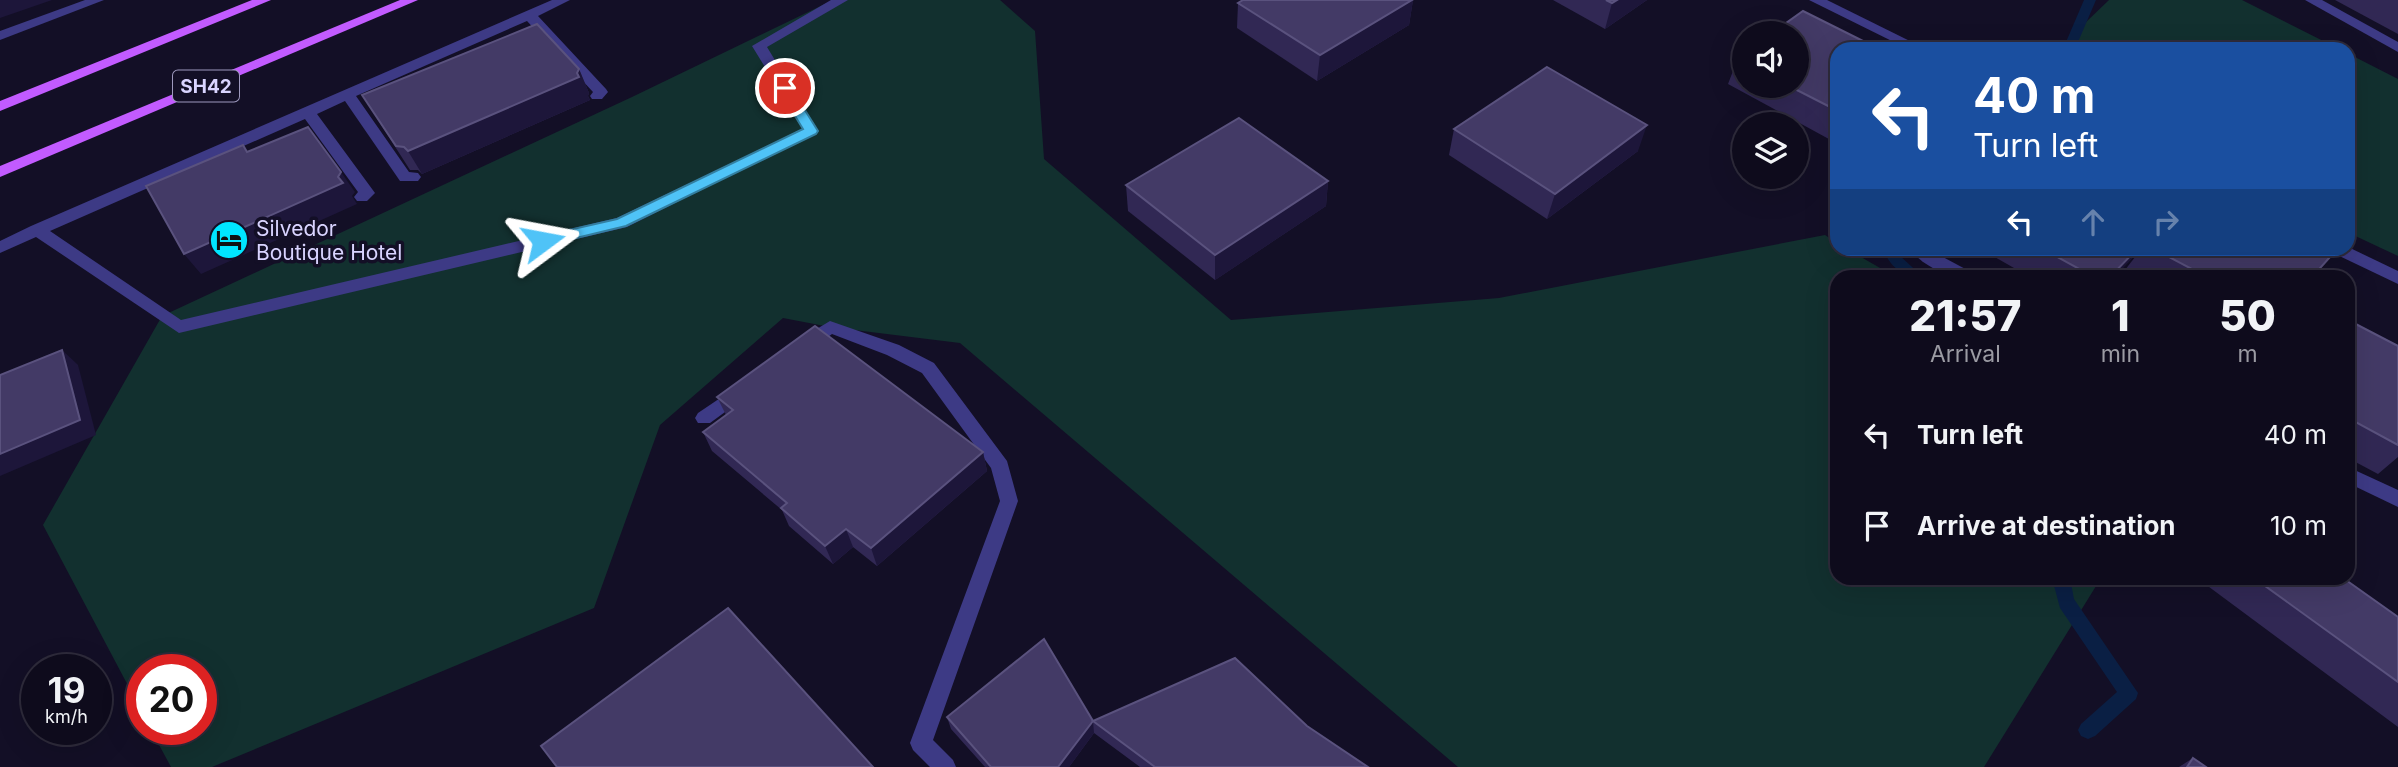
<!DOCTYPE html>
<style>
body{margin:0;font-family:Inter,sans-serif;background:#171425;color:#f1f3f6;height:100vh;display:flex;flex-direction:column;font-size:26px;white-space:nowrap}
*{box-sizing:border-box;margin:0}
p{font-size:23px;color:#9b9ba3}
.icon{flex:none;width:38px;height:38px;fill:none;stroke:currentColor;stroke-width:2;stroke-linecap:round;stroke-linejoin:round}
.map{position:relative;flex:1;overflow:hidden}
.sheet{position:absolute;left:1830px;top:270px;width:525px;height:315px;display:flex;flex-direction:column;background:#0e0b1c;border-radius:21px;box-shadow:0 7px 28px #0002,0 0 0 2px #2e2b3b}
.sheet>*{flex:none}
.hud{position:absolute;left:1830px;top:42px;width:525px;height:214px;border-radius:21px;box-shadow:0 7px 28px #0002,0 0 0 2px #2e2b3b;background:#1a4fa0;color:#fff;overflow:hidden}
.controls{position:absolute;left:1732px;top:21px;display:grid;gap:14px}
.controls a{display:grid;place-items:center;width:77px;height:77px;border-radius:50%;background:#0e0b1c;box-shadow:0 7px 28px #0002,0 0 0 2px #2e2b3b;font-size:35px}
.speed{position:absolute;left:21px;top:654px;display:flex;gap:14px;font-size:35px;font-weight:700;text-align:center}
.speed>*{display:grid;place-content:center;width:91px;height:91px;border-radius:50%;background:#0e0b1c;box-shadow:0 7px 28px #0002,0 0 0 2px #2e2b3b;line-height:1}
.speed small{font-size:18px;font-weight:400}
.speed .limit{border:10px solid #d22;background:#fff;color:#111}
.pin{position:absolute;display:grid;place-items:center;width:60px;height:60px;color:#fff;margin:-30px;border:4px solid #fff;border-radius:50%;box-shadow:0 2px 7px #0007}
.me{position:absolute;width:77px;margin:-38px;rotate:77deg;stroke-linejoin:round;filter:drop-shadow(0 0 5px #0008)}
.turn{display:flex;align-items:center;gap:24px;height:147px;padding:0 28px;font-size:32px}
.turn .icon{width:91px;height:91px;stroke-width:2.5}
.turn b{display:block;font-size:49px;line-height:60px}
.lanes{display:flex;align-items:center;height:66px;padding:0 28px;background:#0003;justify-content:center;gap:35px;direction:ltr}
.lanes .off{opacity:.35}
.eta{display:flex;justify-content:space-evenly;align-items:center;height:119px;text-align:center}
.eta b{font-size:42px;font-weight:800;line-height:49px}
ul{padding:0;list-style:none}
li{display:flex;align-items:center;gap:21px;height:91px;padding:0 28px}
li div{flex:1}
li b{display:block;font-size:26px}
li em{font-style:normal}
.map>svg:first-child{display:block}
.green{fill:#12302f}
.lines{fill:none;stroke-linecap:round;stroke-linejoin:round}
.stream{fill:#0a1f44;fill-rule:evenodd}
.minor{fill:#3d3a85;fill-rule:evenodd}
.major{fill:#c25bff;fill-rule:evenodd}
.wall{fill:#312854}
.shaded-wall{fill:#1d163a}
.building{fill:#433a66;stroke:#5a527e;stroke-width:2}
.route{fill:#4fc3f7;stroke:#337fa1;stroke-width:2}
.labels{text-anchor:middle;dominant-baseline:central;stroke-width:7;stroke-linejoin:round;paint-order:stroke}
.shield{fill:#130f26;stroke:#9e99be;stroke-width:2}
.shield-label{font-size:19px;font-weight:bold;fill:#d9d4ff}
.poi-label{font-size:21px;fill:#d9d4ff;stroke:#130f26;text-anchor:start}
</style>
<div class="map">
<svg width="2398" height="767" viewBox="0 0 2398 767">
<rect width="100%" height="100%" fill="#130f26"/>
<g class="green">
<polygon points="833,0 1000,0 1035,31 1044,159 1231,320 1499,298 1825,235 1837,243 1838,248 1847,249 1894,276 1838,276 1838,578 2101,578 1984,767 1458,767 960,343 830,327 783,318 660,425 594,608 212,767 171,767 151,730 201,730 201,670 142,670 142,712 43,525 162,316 632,97"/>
<polygon points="2109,0 2242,0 2339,49 2058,49"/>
<polygon points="2349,54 2398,79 2398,256 2349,233"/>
</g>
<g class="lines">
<g class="stream">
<polygon points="2084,0 2096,0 2075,49 2063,49"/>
<path d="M1883,248H1897L1900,256L1922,276C1902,276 1890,268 1883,248Z"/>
<polygon points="2052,578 2070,578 2074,599 2138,693 2136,699 2095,736 2088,739 2081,736 2078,730 2081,724 2117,692 2060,608"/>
</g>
<g class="minor">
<polygon points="85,0 104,0 0,40 0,31"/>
<polygon points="552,0 570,0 538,16 606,89 608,92 602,99 592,99 590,96 593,92 527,21 356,96 409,172 418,173 421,177 418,181 400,181 345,101 317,114 375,193 367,201 357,201 354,197 358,192 305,119 50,231 181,320 617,218 803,129 752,46 831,0 848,0 767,47 818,131 627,227 179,333 36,237 0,253 0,241 31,226"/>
<polygon points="1809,0 1827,0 1926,49 1908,49"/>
<polygon points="2305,0 2322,0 2398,42 2398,52"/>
<polygon points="2348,247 2398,271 2398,284 2331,252 2329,248"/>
<path d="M1910,248H1926L1971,272L1973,276C1952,278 1922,268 1910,248Z"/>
<polygon points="830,321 899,345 934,363 1007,461 1018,501 933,740 953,760 956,767 930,767 913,750 910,743 1000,501 991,468 922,373 887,355 832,334 812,349 800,349 797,344 800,339"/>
<polygon points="741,384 747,386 750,391 747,396 710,423 698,423 695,418 698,413"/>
<polygon points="2348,467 2398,490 2398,507 2348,483"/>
</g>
<g class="major">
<polygon points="252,0 271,0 0,111 0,101"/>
<polygon points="400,0 418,0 0,177 0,166"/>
</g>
</g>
<g class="wall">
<polygon points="1413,0 1409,25 1317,81 1237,28 1238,3"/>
<polygon points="1553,0 1647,0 1605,29"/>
<polygon points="2335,0 2398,0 2398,34"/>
<polygon points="1838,49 1838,144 1728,84 1738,58 1745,53 1745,86 1797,86"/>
<polygon points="579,69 589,93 588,96 590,100 422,174 418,170 410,170 362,95"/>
<polygon points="1454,129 1638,151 1547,219 1449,155"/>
<polygon points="1328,181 1326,206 1215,280 1128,211 1126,185"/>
<polygon points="1979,248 2142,248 2115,276 2028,276"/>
<polygon points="2142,248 2313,248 2313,276 2137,276 2125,270"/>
<polygon points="2348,320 2398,346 2398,457 2378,474 2348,458"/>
<polygon points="717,397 983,452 987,471 877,566 853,547 833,564 789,526 782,510 712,451 703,432 726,415"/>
<polygon points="2197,578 2343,578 2398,617 2398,727"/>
<polygon points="947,717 1307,726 1368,767 1140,767 1094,733 1069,767 985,767 951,729"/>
<polygon points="2193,758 2206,767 2179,767"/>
</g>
<g class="shaded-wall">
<polygon points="0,0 52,0 0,18"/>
<polygon points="1413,0 1409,25 1317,81 1320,55"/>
<polygon points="1617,0 1647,0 1605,29 1612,3"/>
<polygon points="579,69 589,93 588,96 590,100 422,174 408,151 577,73"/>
<polygon points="1647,125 1638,151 1547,219 1555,194"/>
<polygon points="341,172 355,192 352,196 357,204 201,274 184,254 338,177"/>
<polygon points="1328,181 1326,206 1215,280 1215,255"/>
<polygon points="2138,248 2142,248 2115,276 2111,276"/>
<polygon points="62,350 78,365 96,435 0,476 0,454"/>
<polygon points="983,452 987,471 877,566 871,548"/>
<polygon points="846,529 853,547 833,564 825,546"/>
<polygon points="1093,721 1094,733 1069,767 1058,767"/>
</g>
<g class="building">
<polygon points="1243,0 1412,0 1320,55 1238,3"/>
<polygon points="1606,0 1617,0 1612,3"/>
<polygon points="1803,11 1879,49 1838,49 1838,111 1789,86 1797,86 1797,33 1772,33"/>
<polygon points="537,24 579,69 577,73 579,77 408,151 404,147 396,146 362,95"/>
<polygon points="1745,53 1745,62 1738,58"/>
<polygon points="1547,67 1647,125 1555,194 1454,129"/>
<polygon points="1239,118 1328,181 1215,255 1126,185"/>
<polygon points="308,127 341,172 338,177 343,183 184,254 146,186 243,145 247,152"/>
<polygon points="2041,248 2138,248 2111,276 2092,276"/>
<polygon points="2152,248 2313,248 2330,257 2313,276 2205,276"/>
<polygon points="2348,320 2398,346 2398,445 2348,418"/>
<polygon points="815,326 983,452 871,548 846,529 825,546 781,508 787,503 703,432 733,410 717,397"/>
<polygon points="62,350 80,420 0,454 0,375"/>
<polygon points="2254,578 2343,578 2398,617 2398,682"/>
<polygon points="728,608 873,767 557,767 541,746"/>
<polygon points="1044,639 1093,721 1058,767 991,767 947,717"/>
<polygon points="1235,658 1307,726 1368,767 1155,767 1093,721"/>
<polygon points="2193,758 2206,767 2187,767"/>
</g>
<polygon class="route" points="785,84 791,88 818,131 816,134 626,226 543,246 538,245 536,241 538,237 617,219 803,129 778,88"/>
<defs>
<g id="hotel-disc" transform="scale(2.0125)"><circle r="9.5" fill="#00e5ff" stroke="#130f26"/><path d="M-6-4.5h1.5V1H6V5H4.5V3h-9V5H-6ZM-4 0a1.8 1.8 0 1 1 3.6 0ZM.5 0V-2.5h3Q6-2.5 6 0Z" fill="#111"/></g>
</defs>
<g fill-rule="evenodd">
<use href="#hotel-disc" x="229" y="240"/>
</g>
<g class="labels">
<rect class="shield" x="173" y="70.5" width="66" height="31" rx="5"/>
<g class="shield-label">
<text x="206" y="86">SH42</text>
</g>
<g class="poi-label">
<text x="256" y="228">Silvedor<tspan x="256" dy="24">Boutique Hotel</tspan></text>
</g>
</g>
</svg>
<div class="controls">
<a><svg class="icon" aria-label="sound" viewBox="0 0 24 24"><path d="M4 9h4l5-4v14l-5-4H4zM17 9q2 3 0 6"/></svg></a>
<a><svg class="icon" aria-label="layers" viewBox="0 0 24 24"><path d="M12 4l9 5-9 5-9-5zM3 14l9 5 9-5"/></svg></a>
</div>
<div class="speed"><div>19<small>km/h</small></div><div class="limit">20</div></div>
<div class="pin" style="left:785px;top:88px;background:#d93025"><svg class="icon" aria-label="arrive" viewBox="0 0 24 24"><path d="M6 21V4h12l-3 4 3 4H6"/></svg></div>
<svg class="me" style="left:543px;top:241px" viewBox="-20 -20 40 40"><path d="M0-17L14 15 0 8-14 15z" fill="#4fc3f7" stroke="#fff" stroke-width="4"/></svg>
<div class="hud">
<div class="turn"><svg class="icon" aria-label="left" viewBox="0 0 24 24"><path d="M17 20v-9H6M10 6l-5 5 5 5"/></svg><div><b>40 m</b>Turn left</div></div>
<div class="lanes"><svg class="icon" aria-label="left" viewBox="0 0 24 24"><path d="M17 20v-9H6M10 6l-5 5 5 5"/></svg><svg class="icon off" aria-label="ahead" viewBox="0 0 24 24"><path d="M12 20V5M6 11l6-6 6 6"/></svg><svg class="icon off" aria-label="right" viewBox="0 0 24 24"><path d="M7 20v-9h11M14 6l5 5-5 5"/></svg></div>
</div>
<section class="sheet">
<div class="eta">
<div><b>21:57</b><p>Arrival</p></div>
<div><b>1</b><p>min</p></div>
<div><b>50</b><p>m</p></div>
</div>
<ul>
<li><svg class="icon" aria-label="left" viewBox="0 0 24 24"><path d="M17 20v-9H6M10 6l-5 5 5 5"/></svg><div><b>Turn left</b></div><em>40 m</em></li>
<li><svg class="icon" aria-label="arrive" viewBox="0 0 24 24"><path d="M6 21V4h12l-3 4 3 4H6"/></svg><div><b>Arrive at destination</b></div><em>10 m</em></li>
</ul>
</section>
</div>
